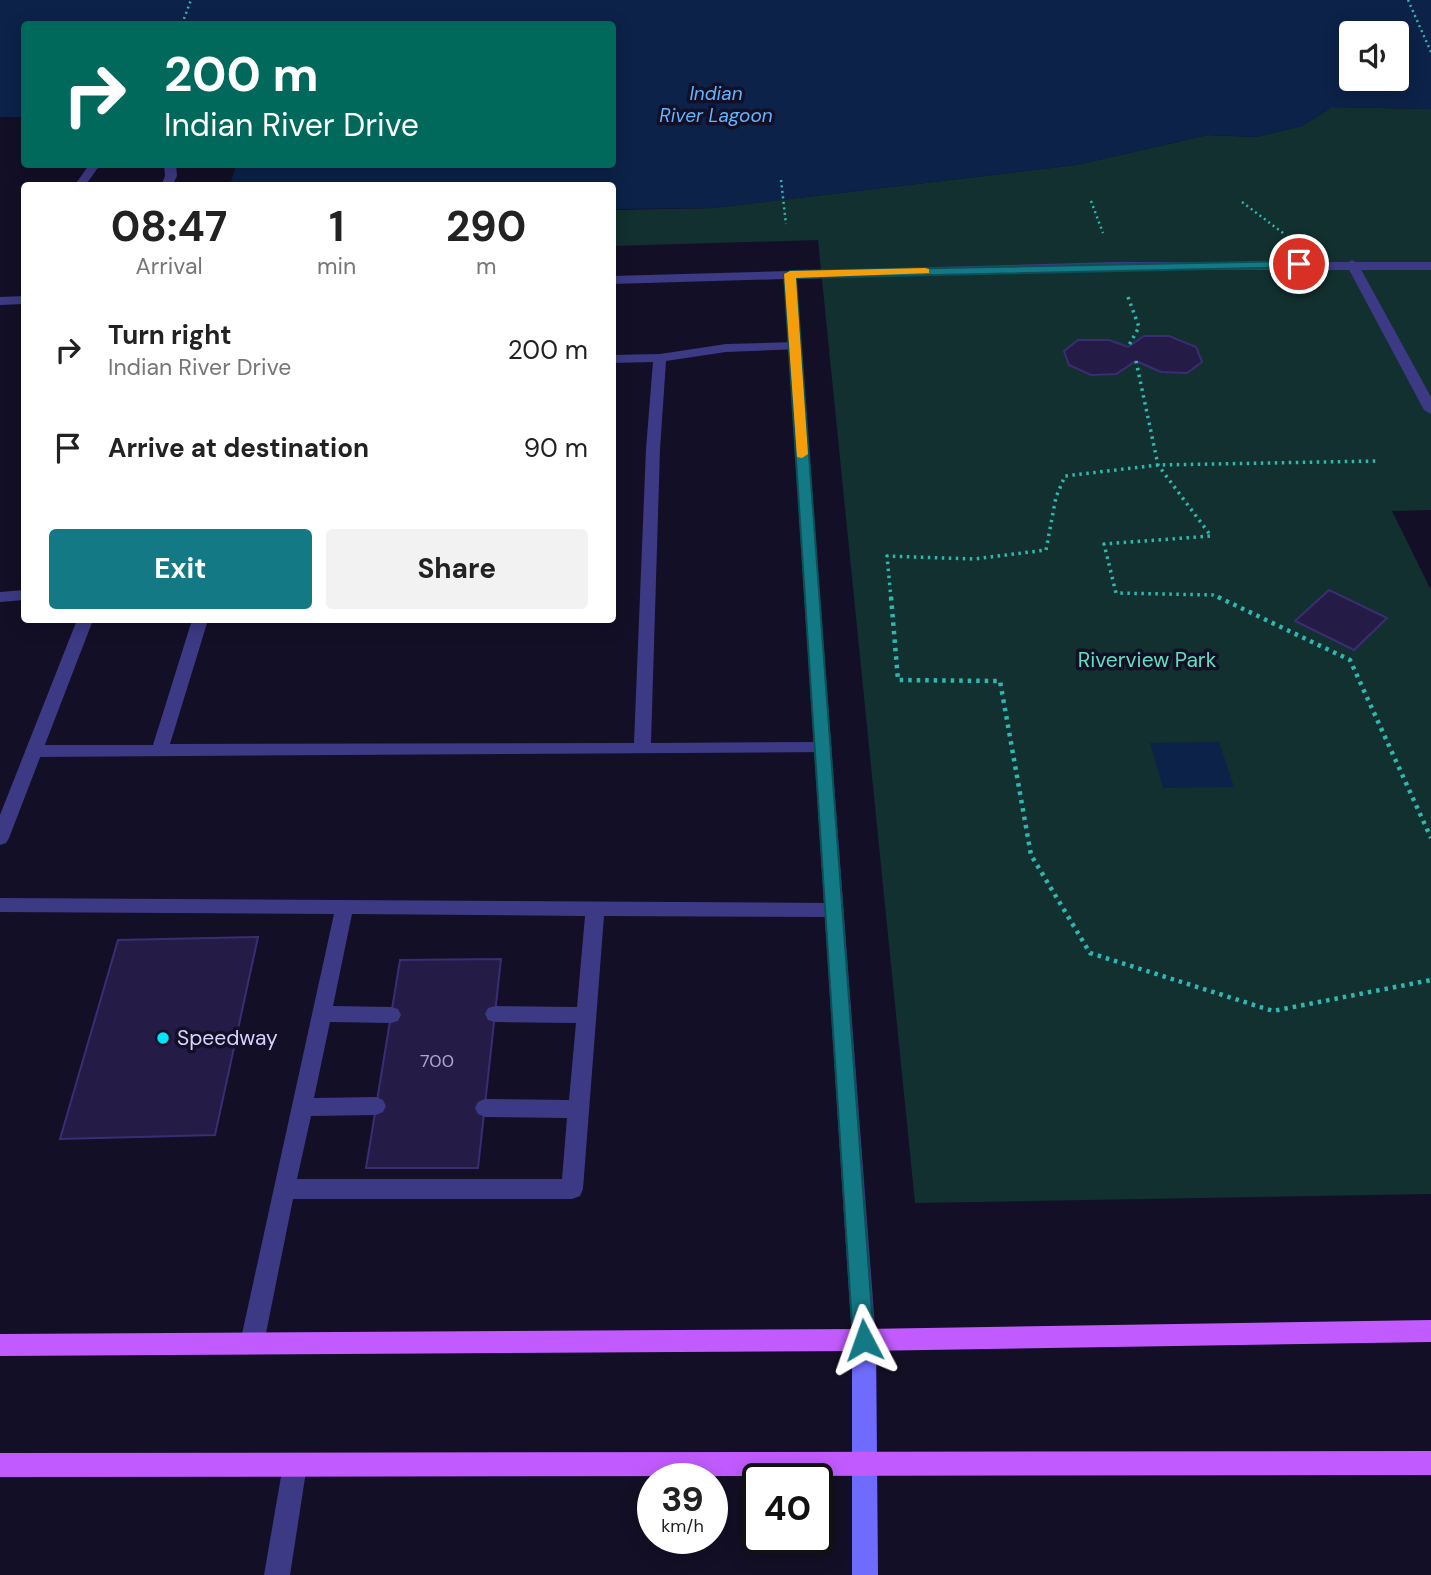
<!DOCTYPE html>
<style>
body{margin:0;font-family:"DM Sans",sans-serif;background:#f2f2f2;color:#222;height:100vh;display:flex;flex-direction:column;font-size:26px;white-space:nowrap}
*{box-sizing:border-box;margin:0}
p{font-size:23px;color:#767676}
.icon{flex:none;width:38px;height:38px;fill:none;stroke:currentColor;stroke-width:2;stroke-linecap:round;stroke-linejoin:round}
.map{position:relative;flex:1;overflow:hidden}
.panel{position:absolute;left:21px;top:182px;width:595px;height:441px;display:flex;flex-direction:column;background:#fff;border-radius:7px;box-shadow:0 4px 18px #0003}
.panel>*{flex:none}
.hud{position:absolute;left:21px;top:21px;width:595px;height:147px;border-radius:7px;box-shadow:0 4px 18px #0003;background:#00695c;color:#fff;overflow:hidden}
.controls{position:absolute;left:1339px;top:21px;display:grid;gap:14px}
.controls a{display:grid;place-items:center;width:70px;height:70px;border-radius:7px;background:#fff;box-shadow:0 4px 18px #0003;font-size:35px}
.speed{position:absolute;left:637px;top:1463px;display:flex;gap:14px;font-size:35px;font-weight:700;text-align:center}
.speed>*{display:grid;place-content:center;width:91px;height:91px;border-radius:50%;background:#fff;box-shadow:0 4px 18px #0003;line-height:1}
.speed small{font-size:18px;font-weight:400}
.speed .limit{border:4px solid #111;border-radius:10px;background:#fff;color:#111}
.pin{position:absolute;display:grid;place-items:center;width:60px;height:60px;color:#fff;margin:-30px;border:4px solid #fff;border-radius:50%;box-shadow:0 2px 7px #0007}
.me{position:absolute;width:77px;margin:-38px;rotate:356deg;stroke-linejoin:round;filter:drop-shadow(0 0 5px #0008)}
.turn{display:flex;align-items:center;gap:24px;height:147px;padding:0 28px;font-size:32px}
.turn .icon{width:91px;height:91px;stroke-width:2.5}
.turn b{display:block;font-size:49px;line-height:60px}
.eta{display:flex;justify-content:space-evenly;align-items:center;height:119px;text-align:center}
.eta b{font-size:42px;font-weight:700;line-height:49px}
.button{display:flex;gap:14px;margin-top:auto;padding:14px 28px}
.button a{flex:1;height:80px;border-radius:7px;background:#137a85;color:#fff;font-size:28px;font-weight:700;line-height:80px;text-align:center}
.button a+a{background:#f2f2f2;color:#222}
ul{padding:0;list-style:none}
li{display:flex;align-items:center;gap:21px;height:98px;padding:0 28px}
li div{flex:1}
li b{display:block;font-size:26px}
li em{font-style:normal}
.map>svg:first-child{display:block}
.green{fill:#12302f}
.water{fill:#0c2248;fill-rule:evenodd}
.building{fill:#241b47;stroke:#3b2d73;stroke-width:2}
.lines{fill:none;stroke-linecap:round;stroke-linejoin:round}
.path-far2{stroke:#2fb8b0;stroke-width:2.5;stroke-dasharray:2 3.5;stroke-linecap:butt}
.path-far1{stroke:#2fb8b0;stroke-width:3.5;stroke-dasharray:2.5 4.5;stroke-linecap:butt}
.path{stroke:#2fb8b0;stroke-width:4.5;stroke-dasharray:3.5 5;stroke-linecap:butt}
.service{fill:#3d3a85;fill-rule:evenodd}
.minor{fill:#3d3a85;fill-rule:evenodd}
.tertiary{fill:#3d3a85;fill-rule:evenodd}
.secondary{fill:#6f6bff;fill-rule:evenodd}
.primary{fill:#c25bff;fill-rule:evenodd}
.route{fill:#137a85;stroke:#0c4f56;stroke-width:2}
.slow{fill:#f59e0b}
.poi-dot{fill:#00e5ff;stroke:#130f26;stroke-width:2.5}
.labels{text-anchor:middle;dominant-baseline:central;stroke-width:7;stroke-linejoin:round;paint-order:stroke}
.number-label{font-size:18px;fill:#aca6d1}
.far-water-label{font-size:19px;font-style:italic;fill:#62b6ff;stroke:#130f26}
.park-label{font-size:21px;fill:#5fe0c0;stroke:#130f26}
.poi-label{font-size:21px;fill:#d9d4ff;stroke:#130f26;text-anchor:start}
</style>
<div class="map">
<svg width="1431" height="1575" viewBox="0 0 1431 1575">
<rect width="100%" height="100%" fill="#130f26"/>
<polygon class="green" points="1332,107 1431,109 1431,510 1392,511 1431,590 1431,1194 915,1203 818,240 613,246 612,210 714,208 1076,165 1208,135 1256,137 1302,126"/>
<g class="water">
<path d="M0,0H1431V109L1332,107L1302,126L1256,137L1208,135L1076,165L714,208L613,209L612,186L230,185L236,165L612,164V24H24V117H0ZM1351,33H1396V79H1351Z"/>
<polygon points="1219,742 1234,787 1163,788 1150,743"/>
</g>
<g class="building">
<polygon points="1144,336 1169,336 1196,347 1202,362 1187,373 1161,372 1136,361 1116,374 1091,375 1069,365 1064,351 1078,340 1109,340 1128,347"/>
<polygon points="1329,590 1387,618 1354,650 1295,621"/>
<polygon points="258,937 215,1135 60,1139 118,940"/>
<polygon points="501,959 478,1168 366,1168 400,960"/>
</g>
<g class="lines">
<g class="path-far2">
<polyline points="1408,0 1431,52"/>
<polyline points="182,24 191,0"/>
<polyline points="781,180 786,224"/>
<polyline points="1091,201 1103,233"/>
<polyline points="1242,202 1283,233"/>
</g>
<g class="path-far1">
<polyline points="1128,297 1139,327 1128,347"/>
<polyline points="1136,361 1158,465 1211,536 1104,544 1116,593 1213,595 1222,599"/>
<polyline points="891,599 887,556 974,559 1046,550 1056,497 1065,476 1158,465 1378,461"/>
</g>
<g class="path">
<polyline points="891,597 898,680 1000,681 1031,855 1090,953 1273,1011 1431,980"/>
<polyline points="1218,597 1350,660 1431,838"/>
</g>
<g class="service">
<polygon points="104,164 97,169 85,186 74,186 89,165"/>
<polygon points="164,164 176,164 177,176 172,186 161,186 165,176"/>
<polygon points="794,342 799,343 799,349 726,352 666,361 660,449 651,743 823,742 829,744 832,748 829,752 34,757 25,751 34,745 153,745 192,620 208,620 170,744 634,743 646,449 653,362 612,363 612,355 660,354 726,344"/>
<polygon points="24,590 24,600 0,602 0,592"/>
<path d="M0,898L834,903L841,905L843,910L841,915L834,917L604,916L583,1189L580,1196L572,1199H293L264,1343L260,1351L252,1354L244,1351L240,1343L334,914L0,912ZM352,914L585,916L577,1007L495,1006L488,1008L485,1014L488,1020L495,1022L576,1023L569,1100L485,1099L478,1102L475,1108L478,1114L485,1117L567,1118L562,1179H297L311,1116L376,1115L383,1112L386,1106L383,1100L376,1097L314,1098L330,1022L391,1023L398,1021L401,1015L398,1009L391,1007L333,1006Z"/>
<polygon points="295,1453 304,1456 307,1465 290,1575 264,1575 283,1465 286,1456"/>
</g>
<g class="minor">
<polygon points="1352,260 1358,264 1431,397 1431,414 1424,410 1346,264"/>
<polygon points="77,620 93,620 9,838 6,843 0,845 0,815"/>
</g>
<g class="tertiary">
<polygon points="1115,262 1431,262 1431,270 1115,270 796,279 876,1340 872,1348 864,1351 856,1348 852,1340 784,279 612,284 612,276"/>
<polygon points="24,296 24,304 0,305 0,297"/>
</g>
<polygon class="secondary" points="864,1329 872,1332 876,1340 878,1575 852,1575 852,1340 856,1332"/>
<g class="primary">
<polygon points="1431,1320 1431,1342 864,1351 0,1356 0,1334 864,1329"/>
<polygon points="1431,1451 1431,1475 0,1477 0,1453"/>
</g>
</g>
<polygon class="route" points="1299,261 1305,264 1303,267 796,278 874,1340 871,1347 864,1350 856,1347 853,1340 784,274 790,271"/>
<polygon class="slow" points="925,268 929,269 929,273 796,278 808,454 802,458 797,457 784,274 790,271"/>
<circle class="poi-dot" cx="163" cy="1038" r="7"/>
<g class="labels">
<g class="number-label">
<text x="437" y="1061">700</text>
</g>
<g class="far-water-label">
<text x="716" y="93">Indian<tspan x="716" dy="22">River Lagoon</tspan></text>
</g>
<g class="park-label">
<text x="1147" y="660">Riverview Park</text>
</g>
<g class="poi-label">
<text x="177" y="1038">Speedway</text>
</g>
</g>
</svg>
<div class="controls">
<a><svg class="icon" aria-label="sound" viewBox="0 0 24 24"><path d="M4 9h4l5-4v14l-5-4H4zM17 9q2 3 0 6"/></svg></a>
</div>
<div class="speed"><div>39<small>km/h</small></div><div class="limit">40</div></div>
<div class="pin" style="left:1299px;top:264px;background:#d93025"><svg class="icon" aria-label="arrive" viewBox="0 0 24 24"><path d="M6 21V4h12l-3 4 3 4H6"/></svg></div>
<svg class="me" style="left:864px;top:1340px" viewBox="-20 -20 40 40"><path d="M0-17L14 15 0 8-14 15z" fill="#137a85" stroke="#fff" stroke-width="4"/></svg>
<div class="hud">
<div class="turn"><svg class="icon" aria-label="right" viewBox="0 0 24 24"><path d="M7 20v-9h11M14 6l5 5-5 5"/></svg><div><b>200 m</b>Indian River Drive</div></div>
</div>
<section class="panel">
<div class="eta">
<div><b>08:47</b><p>Arrival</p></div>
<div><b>1</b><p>min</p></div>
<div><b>290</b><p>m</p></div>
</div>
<ul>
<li><svg class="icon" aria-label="right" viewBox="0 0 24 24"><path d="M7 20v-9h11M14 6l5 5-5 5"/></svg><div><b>Turn right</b><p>Indian River Drive</p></div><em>200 m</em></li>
<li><svg class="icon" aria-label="arrive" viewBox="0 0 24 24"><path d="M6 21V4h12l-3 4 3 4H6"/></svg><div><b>Arrive at destination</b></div><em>90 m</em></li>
</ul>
<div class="button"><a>Exit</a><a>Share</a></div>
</section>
</div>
